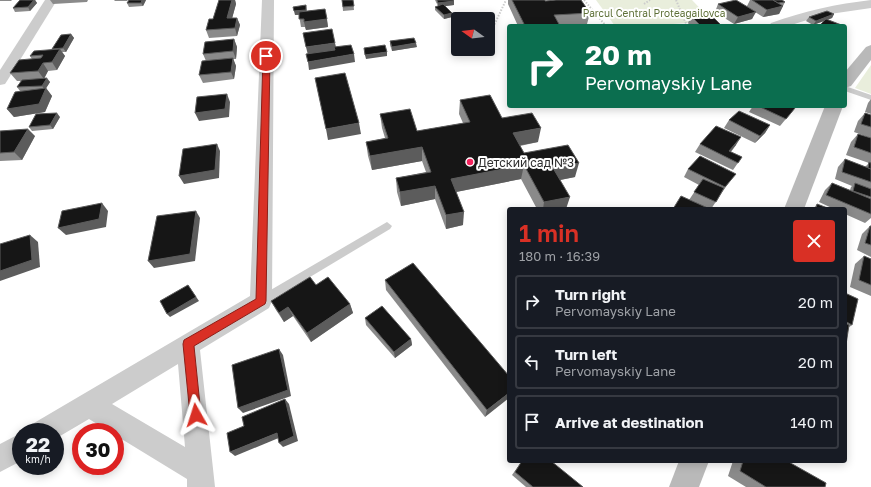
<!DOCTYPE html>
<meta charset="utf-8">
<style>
body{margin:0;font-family:"Golos Text",sans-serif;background:#20242c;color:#f1f3f6;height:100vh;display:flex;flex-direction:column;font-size:15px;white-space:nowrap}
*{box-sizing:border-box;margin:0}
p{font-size:13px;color:#9ea1a6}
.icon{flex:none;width:22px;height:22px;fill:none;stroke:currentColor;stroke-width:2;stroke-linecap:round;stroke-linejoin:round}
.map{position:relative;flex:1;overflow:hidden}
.panel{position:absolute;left:507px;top:207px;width:340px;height:256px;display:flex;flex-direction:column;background:#171b24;border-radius:4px;box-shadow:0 2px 10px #0003}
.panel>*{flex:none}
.top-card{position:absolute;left:507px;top:24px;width:340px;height:84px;border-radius:4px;box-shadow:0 2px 10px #0003;background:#0b6e4f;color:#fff;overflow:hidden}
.needle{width:26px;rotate:285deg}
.controls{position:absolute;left:451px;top:12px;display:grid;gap:8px}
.controls a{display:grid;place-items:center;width:44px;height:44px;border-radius:4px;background:#171b24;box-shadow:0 2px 10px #0003;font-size:20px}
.speed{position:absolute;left:12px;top:423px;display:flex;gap:8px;font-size:20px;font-weight:700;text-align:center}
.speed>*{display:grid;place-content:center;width:52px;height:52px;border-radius:50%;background:#171b24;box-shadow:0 2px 10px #0003;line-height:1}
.speed small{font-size:10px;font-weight:400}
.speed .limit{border:6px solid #d22;background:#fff;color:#111}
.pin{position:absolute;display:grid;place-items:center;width:34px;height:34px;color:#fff;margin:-17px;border:2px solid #fff;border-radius:50%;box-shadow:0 1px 4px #0007}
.me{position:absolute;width:44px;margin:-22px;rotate:354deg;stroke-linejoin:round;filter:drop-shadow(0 0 3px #0008)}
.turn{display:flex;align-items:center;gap:14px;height:84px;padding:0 12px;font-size:18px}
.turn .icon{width:52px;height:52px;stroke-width:2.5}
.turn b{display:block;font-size:28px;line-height:34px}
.round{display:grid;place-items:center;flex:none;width:42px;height:42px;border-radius:4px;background:#20242c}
.headline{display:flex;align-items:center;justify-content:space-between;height:68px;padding:0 12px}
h1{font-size:24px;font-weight:600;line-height:30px;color:#d93025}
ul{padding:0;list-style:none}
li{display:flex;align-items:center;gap:12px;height:54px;margin:0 8px 6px;padding:0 4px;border:2px solid #363941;border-radius:4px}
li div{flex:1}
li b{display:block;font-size:15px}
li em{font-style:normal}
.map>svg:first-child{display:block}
.green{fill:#e9eedc}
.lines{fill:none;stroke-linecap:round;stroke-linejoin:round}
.path{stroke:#ccc;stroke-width:2;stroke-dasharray:1.5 1.5;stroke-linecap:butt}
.lane{fill:#ccc;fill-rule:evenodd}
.street{fill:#ccc;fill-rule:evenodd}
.secondary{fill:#b9b9b9;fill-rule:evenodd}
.wall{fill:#8a8a8a}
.shaded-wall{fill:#5c5c5c}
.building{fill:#161616;stroke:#5c5c5c}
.route{fill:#d93025;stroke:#8d1f18}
.poi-dot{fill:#f5235e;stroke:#fff;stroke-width:1.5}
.labels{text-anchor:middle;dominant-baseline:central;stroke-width:4;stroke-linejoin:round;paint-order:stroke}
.far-park-label{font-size:10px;fill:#5e7038;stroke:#fff}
.poi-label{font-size:12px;fill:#2f2f2f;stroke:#fff;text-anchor:start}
</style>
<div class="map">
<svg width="871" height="487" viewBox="0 0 871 487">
<rect width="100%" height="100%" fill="#fff"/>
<g class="green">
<polygon points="596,0 692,0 712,21 647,26 615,26"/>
<polygon points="871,65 871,94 855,88"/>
</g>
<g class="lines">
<g class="path">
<polyline points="584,0 606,26"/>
<polyline points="676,0 687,26"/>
<polyline points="644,4 650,0"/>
<polyline points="488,38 506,0"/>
<polyline points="460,55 464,49"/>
</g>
<g class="lane">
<polygon points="845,86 871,95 871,100 845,91"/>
<polygon points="387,222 392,226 390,229 265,304 261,306 257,304 256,301 257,298"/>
</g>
<g class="street">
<polygon points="45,0 57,0 7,81 5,84 0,85 0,70"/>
<path d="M262,0H274L272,301L269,308L200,350L215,487H187V479L115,435V432H110L89,419L55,439V432H30L34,423L250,296ZM178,364L185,447L112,404Z"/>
<path d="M871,0V8L823,15L788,26H769L771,23C804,11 837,4 871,0Z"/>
<polygon points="21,433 21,461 0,472 0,444"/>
</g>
<g class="secondary">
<polygon points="871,45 871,60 851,86 845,88 845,72 866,47"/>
<polygon points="825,106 843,106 804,209 784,209"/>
<polygon points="679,461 709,461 699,487 669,487"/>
</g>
</g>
<g class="wall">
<polygon points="0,0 12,0 11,1 0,1"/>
<polygon points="20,0 35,0 37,3 30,11 15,12 13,8"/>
<polygon points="50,0 88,0 87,2 53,4"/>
<polygon points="114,0 128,0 127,1 115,1"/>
<polygon points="146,0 143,6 129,7 127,3"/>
<polygon points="219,0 235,0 236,4 232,18 237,18 240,25 237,36 209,38 206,30 213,19"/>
<polygon points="342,0 353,0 354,10 343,11"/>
<polygon points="435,0 453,0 454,5 445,6 452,13 452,17 444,19 435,10 435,7 438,6"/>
<polygon points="508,0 545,0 545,1 590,13 587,24 560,26 518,26 508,4"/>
<polygon points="750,0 782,0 785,2 779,14 763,17 755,12 752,19 734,24 715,12 718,4 747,6"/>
<polygon points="306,5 307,11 325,9 328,27 306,30 305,27 301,27 299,15 295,15"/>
<polygon points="834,14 832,18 827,20 844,26 819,26 824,21 813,25 806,21 809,17"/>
<polygon points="691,16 722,26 690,26 688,23"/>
<polygon points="71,34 74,38 66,52 62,52 65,56 57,70 48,71 44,78 50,82 46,88 52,96 45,112 14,117 7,109 20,91 17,87 21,81 17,81 10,73 32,59 30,56 53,49"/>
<polygon points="234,39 237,47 236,59 233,59 236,66 234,79 203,83 199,75 206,61 203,54"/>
<polygon points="390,41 417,47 392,51 390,45"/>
<polygon points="871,99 871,114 865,112 868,103"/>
<polygon points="460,100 502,118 538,142 520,146 524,153 575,177 560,180 566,209 537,209 521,179 456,192 463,225 446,229 435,199 401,206 397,192 396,178 426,172 422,161 372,170 368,156 366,142 385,138 382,128 380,114 417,131 463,123 459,114"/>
<polygon points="753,106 791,106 795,108 780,126 749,112"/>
<polygon points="865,113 871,115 871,138 854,132 858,121"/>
<polygon points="60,117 53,129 32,131 29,127"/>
<polygon points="729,120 770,125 765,133 755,143 724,128"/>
<polygon points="0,131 35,136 22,160 0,161"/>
<polygon points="858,134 871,138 871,218 865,223 845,214 845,209 834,209 819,202 825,190 832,183 850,190 851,187 852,186 835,179 838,167 845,159 865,167 869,163 846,155 851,142"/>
<polygon points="700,144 736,145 731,152 742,157 733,170 695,152"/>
<polygon points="688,169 730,181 721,194 711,209 673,209 689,200 699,185 684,177"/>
<polygon points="817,204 830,209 813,209 814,208"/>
<polygon points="870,226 871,226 871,257 857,250 862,234"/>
<polygon points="864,256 871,259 871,296 850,287 855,264"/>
<polygon points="385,280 509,376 485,417 386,290"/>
<polygon points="316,285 350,304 353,313 311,342 293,316 284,322 276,310 271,301"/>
<polygon points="845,293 852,325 848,328 845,351"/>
<polygon points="365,318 411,339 412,345 395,358 366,325"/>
<polygon points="522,461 583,487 526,487 512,475"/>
<polygon points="733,461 787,461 825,487 746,487 728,476"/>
</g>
<g class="shaded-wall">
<polygon points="34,0 35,0 37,3 30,11 28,7"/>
<polygon points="142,0 146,0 143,6 141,3"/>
<polygon points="232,0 235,0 236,4 230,26 227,18"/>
<polygon points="454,1 454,5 438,7 438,3"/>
<polygon points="783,6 779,14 763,17 767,10"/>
<polygon points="306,10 307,14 295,15 294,11"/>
<polygon points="756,12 752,19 734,24 738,17"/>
<polygon points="452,13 452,17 444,19 444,15"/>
<polygon points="834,14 832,18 813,25 816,21"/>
<polygon points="237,18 240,25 237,36 235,28"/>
<polygon points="327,19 328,27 306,30 304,22"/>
<polygon points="71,34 74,38 66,52 63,48"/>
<polygon points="234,39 237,47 236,59 233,51"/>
<polygon points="335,43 337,51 308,55 306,47"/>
<polygon points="416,43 417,47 392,51 392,47"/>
<polygon points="60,49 65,56 57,70 52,62"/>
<polygon points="387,52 387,56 366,59 365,55"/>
<polygon points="354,54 355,62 309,70 308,62"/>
<polygon points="233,58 236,66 234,79 231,72"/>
<polygon points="43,63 48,71 44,79 38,71"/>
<polygon points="47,78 50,82 45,90 42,86"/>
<polygon points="46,88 52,96 45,112 14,117 7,109"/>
<polygon points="227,94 230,102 229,117 199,121 195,113"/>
<polygon points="57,113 60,117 53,129 50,125"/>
<polygon points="359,123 361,134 328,140 326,129"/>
<polygon points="770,125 765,133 755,143 760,136"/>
<polygon points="541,128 538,142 511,147 513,133"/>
<polygon points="28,129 35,136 22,160 14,152"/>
<polygon points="741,137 736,145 726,157 729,151"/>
<polygon points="217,144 220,151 219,178 184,184 179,176"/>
<polygon points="422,147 422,161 372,170 370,156"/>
<polygon points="579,163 575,177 550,182 553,168"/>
<polygon points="524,165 521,179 451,193 451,179"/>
<polygon points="435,186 435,199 401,206 400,192"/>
<polygon points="570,197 566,209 543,209 544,202"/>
<polygon points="102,203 108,211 106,227 66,235 58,228"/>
<polygon points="196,211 200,218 195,261 154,268 148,261"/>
<polygon points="464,212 463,225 446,229 446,215"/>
<polygon points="30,235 38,242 40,267 0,281 0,271"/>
<polygon points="188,285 199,301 170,317 167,314"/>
<polygon points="350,304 353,313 311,342 307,333"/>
<polygon points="288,307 293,316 284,322 279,313"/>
<polygon points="411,339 412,345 395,358 394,352"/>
<polygon points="279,349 283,355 291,396 243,413 238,408"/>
<polygon points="509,393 509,398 485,417 487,410"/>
<polygon points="285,399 289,404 298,441 283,447 279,443"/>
<polygon points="277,433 281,437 235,456 230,452"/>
</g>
<g class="building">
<polygon points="20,0 34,0 28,7 13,8"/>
<polygon points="129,0 142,0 141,3 127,3"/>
<polygon points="219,0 232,0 227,18 237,18 235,28 206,30 209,19 213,19"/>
<polygon points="342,0 353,0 354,6 343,7"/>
<polygon points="437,0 453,0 454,1 438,3"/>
<polygon points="512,0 545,0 545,1 556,0 581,0 590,13 554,15 560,26 525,26"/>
<polygon points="736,0 756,12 738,17 718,4"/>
<polygon points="752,0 773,0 783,6 767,10"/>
<polygon points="773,0 782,0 785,2 778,3"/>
<polygon points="443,4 452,13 444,15 435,7"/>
<polygon points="306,5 306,10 294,11 293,7"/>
<polygon points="325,9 327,19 304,22 304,19 299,19 299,12"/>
<polygon points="827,11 834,14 816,21 809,17"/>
<polygon points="710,14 722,26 701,26 691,16"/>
<polygon points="826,19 844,26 827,26 821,24"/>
<polygon points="332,29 335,43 306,47 303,33"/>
<polygon points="71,34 63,48 52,49 61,35"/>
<polygon points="414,38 416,43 392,47 390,41"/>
<polygon points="234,39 233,51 203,54 205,42"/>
<polygon points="351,45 354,54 308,62 306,54 335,50 334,47"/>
<polygon points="385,45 387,52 365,55 364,48"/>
<polygon points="60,49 52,62 43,63 38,71 10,73 19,60 41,58 43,55 30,56 34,51"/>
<polygon points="233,58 231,72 199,75 202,61"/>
<polygon points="345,73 359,123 326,129 315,78"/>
<polygon points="47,78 42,86 17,87 22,80"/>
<polygon points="46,88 39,104 7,109 15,92"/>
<polygon points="227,94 225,109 195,113 197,97"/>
<polygon points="490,95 502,118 532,113 541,128 513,133 524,153 568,145 579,163 553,168 570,197 544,202 524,165 451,179 464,212 446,215 435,186 400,192 396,178 431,172 422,147 370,156 366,142 388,138 380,114 410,109 417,131 470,122 460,100"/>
<polygon points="758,106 791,106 795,108 786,119"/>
<polygon points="739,111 770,125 760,136 729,120"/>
<polygon points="57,113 50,125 29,127 36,114"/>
<polygon points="865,113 871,115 871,127 861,124"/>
<polygon points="716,126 741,137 729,151 742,157 738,163 700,144"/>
<polygon points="28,129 14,152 0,153 0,131"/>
<polygon points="858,134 871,138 871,153 854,147"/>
<polygon points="217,144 215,170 179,176 183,149"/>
<polygon points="700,156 736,174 725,187 688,169"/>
<polygon points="845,159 871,169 871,182 842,172"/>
<polygon points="869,162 871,163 871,169 868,168"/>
<polygon points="703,179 724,188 716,202 694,192"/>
<polygon points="832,183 871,199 871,214 826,195"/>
<polygon points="855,183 871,189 871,197 853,191"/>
<polygon points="681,196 710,209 673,209"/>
<polygon points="102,203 99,219 58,228 62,211"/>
<polygon points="817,204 830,209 816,209"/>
<polygon points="196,211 190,254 148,261 157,216"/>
<polygon points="870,226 871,226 871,245 865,243"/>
<polygon points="30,235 32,260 0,271 0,244"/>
<polygon points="864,256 871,259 871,285 859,280"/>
<polygon points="413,263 509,376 509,393 487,410 385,280"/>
<polygon points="310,277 316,285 328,277 350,304 307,333 288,307 279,313 271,301"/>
<polygon points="188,285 196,297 167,314 160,301"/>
<polygon points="845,293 858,299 852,325 845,321"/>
<polygon points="382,306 411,339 394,352 365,318"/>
<polygon points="845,323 849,325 845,351"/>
<polygon points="279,349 288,390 238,408 232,365"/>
<polygon points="285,399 294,436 279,443 277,433 230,452 227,433 244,426 242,417"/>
<polygon points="522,461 551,461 583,487 533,487 515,472"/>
<polygon points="743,461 787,461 826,483 825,487 766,487 740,471"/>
</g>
<polygon class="route" points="266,54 270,56 266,301 265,304 194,346 201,415 200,419 196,421 191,419 190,415 183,344 184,340 256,299 263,56"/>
<circle class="poi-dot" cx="470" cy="162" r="4"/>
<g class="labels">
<g class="far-park-label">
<text x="654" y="13">Parcul Central Proteagailovca</text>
</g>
<g class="poi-label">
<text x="478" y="162">Детский сад №3</text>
</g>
</g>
</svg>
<div class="controls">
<a><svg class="needle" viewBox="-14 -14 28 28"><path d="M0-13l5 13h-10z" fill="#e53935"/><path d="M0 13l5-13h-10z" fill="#9ea1a6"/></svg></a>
</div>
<div class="speed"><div>22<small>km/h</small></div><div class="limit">30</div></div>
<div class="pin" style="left:266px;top:56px;background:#d93025"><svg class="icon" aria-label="arrive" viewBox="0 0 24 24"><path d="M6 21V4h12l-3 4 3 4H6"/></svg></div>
<svg class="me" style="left:196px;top:415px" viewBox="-20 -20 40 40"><path d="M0-17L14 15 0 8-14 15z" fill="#d93025" stroke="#fff" stroke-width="4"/></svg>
<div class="top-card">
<div class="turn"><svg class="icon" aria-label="right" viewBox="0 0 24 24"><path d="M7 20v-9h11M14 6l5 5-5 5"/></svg><div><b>20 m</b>Pervomayskiy Lane</div></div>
</div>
<section class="panel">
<div class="headline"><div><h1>1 min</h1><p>180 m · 16:39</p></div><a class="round" style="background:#d93025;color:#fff"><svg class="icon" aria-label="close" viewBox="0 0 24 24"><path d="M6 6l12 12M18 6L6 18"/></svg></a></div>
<ul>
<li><svg class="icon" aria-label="right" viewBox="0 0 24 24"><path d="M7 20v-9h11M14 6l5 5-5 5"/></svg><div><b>Turn right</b><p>Pervomayskiy Lane</p></div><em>20 m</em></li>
<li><svg class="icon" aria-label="left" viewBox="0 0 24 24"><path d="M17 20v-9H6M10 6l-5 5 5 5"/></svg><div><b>Turn left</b><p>Pervomayskiy Lane</p></div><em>20 m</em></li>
<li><svg class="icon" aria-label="arrive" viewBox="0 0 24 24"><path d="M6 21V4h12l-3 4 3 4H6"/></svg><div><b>Arrive at destination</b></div><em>140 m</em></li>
</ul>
</section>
</div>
